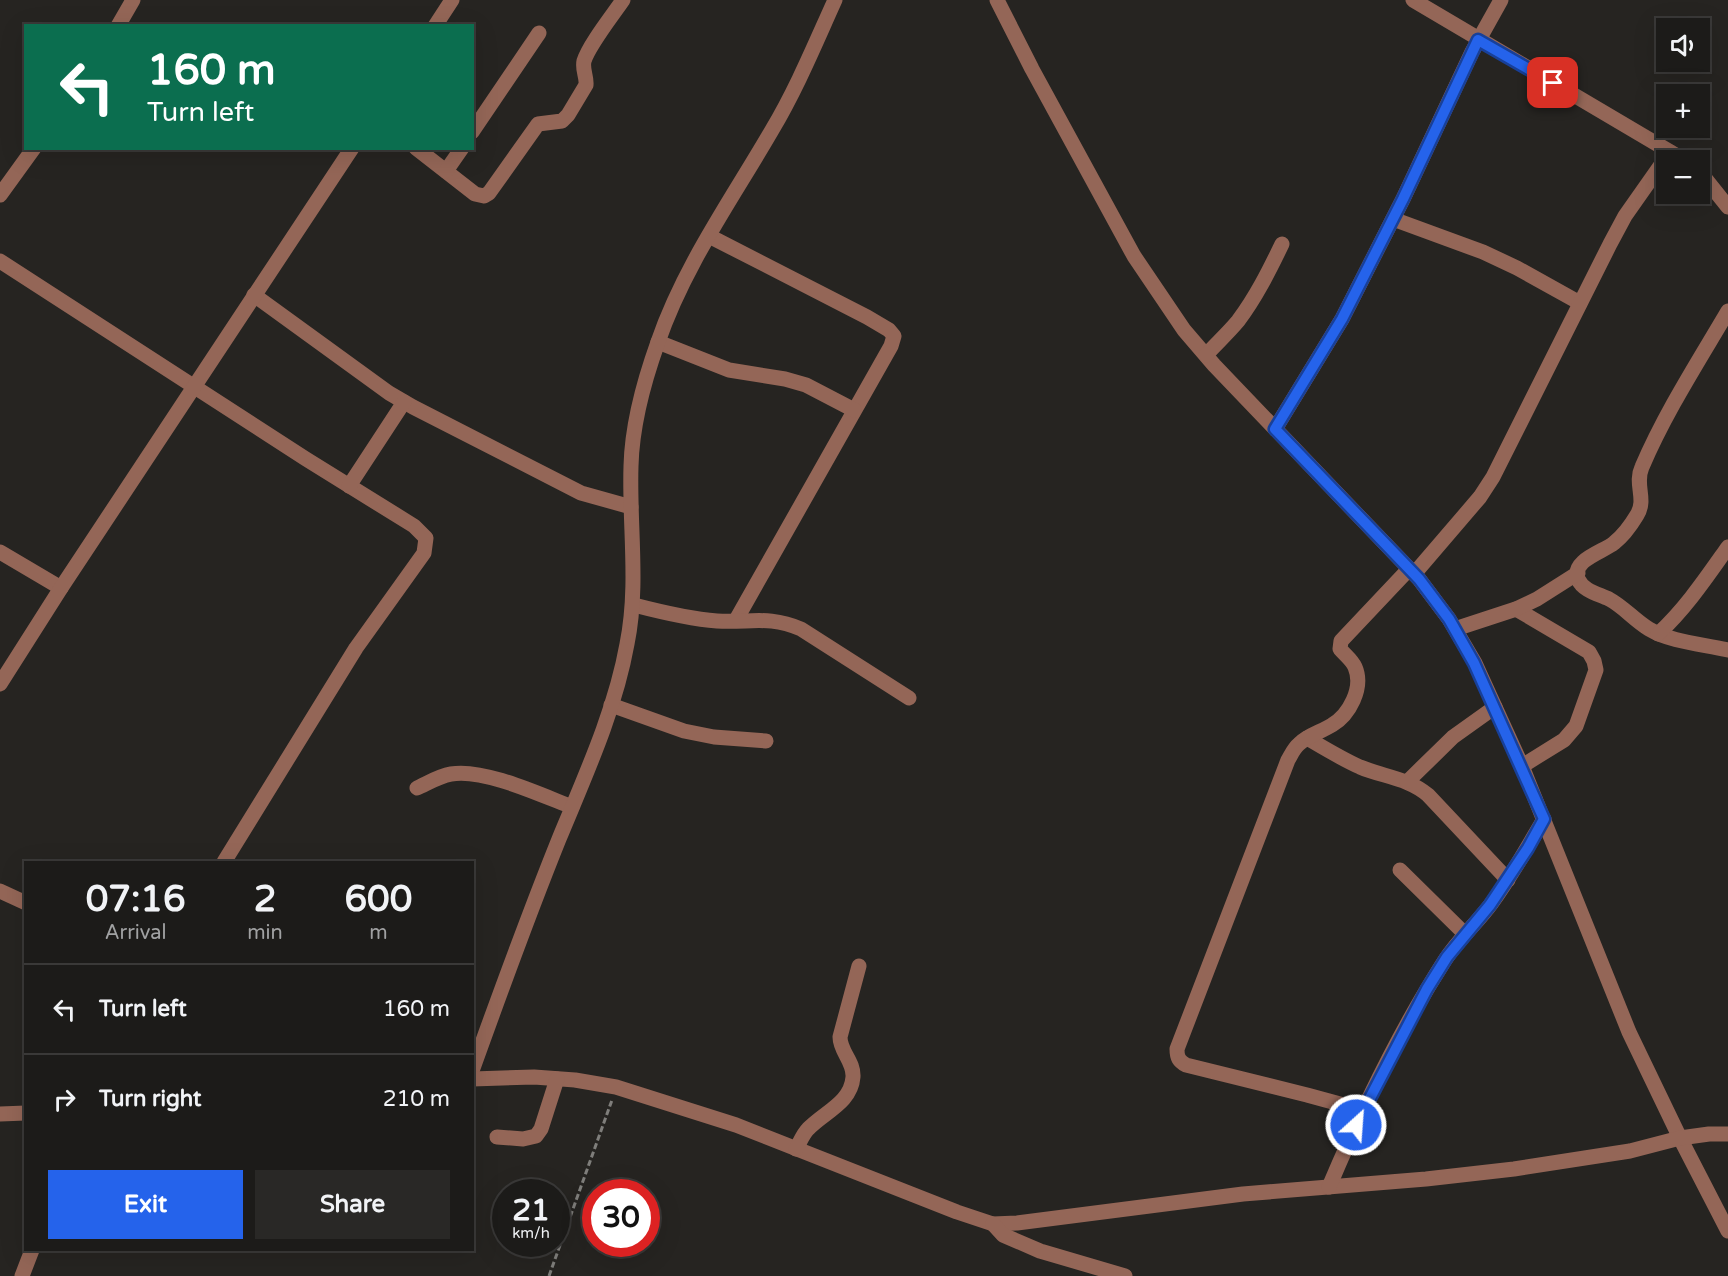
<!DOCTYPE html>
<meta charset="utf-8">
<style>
body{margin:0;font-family:"Varela Round",sans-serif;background:#292826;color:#f1f3f6;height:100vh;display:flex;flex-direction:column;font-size:22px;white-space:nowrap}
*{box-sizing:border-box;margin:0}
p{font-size:20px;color:#a0a1a2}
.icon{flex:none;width:33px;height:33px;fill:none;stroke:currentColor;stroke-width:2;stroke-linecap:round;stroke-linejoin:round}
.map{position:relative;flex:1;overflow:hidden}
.details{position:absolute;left:24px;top:861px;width:450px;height:390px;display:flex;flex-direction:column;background:#1c1b19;border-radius:0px;box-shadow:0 6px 24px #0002,0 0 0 2px #3a3938}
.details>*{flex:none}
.top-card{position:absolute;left:24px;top:24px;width:450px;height:126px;border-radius:0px;box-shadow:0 6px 24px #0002,0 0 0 2px #3a3938;background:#0b6e4f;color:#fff;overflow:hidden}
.buttons{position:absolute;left:1656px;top:18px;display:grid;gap:12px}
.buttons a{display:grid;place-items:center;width:54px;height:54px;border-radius:0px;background:#1c1b19;box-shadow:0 6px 24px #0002,0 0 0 2px #3a3938;font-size:30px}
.speed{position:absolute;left:492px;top:1179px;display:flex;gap:12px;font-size:30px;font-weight:700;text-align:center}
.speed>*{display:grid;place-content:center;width:78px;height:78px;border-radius:50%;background:#1c1b19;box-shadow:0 6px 24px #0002,0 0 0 2px #3a3938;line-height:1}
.speed small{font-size:15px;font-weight:400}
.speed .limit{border:9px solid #d22;background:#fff;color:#111}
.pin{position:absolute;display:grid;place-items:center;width:51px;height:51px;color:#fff;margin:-26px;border-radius:12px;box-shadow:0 3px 9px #0006}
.me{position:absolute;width:66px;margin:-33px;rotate:26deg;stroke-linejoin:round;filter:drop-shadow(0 0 4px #0008)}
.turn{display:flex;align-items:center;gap:21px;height:126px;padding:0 24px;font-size:27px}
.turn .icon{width:78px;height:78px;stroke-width:2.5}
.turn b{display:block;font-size:42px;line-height:51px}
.eta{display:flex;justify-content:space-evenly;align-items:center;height:102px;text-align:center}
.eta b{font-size:36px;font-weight:700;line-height:42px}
.button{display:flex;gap:12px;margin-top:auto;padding:12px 24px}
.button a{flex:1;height:69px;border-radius:0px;background:#2563eb;color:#fff;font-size:24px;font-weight:700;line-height:69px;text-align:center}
.button a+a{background:#292826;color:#f1f3f6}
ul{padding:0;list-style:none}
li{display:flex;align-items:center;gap:18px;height:90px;padding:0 24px;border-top:2px solid #3a3938}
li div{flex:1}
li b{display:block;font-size:22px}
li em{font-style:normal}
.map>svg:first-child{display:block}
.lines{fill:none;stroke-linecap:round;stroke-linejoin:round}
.path{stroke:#7f7e7b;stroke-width:3;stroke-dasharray:6 3;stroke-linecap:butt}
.minor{stroke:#946657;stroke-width:15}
.route-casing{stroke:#184099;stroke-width:15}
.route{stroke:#2563eb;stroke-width:10}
</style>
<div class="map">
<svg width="1728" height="1276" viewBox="0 0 1728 1276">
<rect width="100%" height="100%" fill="#262421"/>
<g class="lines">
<polyline class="path" points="549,1276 612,1100"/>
<g class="minor">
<polyline points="997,0 1032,69 1134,256 1184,330 1214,365 1419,579 1449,619 1475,663 1522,766 1629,1032 1680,1138 1728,1231"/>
<polyline points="1413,0 1684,160"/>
<polyline points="118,26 133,0"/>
<polyline points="435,26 452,0"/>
<polyline points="472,132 539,33"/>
<path d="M416,148L475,194L484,196L489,193L538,124L562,121L568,115L586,85C587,77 582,70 584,61C589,45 612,16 623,0"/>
<polyline points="446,171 462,148"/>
<polyline points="1700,172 1728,207"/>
<polyline points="0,195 34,148"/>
<polyline points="1393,219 1483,252 1517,268 1580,303"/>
<polyline points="709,236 867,317 889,330 894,336 891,346 736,620"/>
<polyline points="0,261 306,459 414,526 426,538 424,553 356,648 224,862"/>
<polyline points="254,295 389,393 413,407 581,493 631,507"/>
<path d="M1728,311C1698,362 1665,413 1642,467C1634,484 1647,499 1637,515C1631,525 1623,536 1614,543C1603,552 1571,560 1578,579C1583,591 1599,594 1609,599C1624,607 1634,620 1649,629C1671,642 1702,644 1728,650"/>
<polyline points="658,342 729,370 785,379 806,385 854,410"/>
<path d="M1206,355C1216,344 1228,333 1238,321C1256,297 1269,271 1282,244"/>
<polyline points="1275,429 1342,319 1403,199 1472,52 1501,0"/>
<polyline points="349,486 404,402"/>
<polyline points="0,552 61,588"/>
<polyline points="1414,574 1480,497 1493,477 1610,244 1625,216 1670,152"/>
<path d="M634,605C661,612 689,619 717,621C750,623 769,615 801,629L909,698"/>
<polyline points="1516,609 1589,652 1594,661 1596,670 1576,726 1564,740 1522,766"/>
<polyline points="1455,629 1516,609 1537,599 1578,573"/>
<path d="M1658,634C1686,608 1706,578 1728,547"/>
<polyline points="0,684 61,588 352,148"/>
<polyline points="611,705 684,731 714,737 766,741"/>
<path d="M1307,738C1324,748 1342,759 1360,767C1384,777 1408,778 1428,795L1508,880"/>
<polyline points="1407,782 1453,737 1495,707"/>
<path d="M417,788C428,783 439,776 451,774C483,768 541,795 572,807"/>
<polyline points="1400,870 1465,934"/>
<polyline points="0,891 26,903"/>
<path d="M472,1071C500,993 528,916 559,839C585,776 615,711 627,644C639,585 629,525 631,466C632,424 644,381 658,342C684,266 732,199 772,130C797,88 815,44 835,0"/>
<polyline points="472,1079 534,1077 575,1080 616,1087 736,1125 957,1212 993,1224 1017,1223 1243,1194 1426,1179 1514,1169 1630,1151 1680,1138 1709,1134 1728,1134"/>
<path d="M1362,1110L1307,1095L1186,1065C1179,1061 1177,1058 1177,1049L1288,760C1291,755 1294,748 1299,744C1308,735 1321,732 1332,725C1349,715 1364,688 1355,667C1352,660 1345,655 1340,649L1341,641L1409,569"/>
<polyline points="0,1114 26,1113"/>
<polyline points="497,1137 523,1139 536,1136 541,1129 557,1079"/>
<path d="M796,1149C800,1142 803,1134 808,1129C824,1112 851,1103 853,1077C854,1061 840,1052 840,1037L859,966"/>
<path d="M1329,1187C1362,1109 1399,1032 1445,960C1458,940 1477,923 1491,904C1511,877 1527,848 1544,819"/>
<polyline points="993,1224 1003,1235 1040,1251 1125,1276"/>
<polyline points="22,1276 32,1250"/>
</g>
</g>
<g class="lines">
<g class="route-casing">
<polyline id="route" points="1356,1125 1427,989 1447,957 1490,905 1528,848 1544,819 1474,663 1449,619 1419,579 1275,429 1342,319 1403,199 1478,40 1553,83"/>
</g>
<use href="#route" class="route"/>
</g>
</svg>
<div class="buttons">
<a><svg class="icon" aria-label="sound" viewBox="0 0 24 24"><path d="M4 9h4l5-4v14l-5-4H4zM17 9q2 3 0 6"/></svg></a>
<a>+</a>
<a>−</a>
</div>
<div class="speed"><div>21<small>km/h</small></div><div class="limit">30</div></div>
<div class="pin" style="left:1553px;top:83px;background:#d93025"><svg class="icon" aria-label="arrive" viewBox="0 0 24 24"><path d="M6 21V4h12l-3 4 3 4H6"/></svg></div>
<svg class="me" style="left:1356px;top:1125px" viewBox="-20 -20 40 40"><circle r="17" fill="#2563eb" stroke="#fff" stroke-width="3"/><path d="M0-11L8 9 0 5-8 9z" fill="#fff"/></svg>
<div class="top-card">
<div class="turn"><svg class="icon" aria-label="left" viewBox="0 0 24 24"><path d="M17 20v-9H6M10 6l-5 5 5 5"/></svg><div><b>160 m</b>Turn left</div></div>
</div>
<section class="details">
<div class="eta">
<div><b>07:16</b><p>Arrival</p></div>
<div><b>2</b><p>min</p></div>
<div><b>600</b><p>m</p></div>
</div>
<ul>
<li><svg class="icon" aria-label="left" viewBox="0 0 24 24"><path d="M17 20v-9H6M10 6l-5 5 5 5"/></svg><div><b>Turn left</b></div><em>160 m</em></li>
<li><svg class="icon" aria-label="right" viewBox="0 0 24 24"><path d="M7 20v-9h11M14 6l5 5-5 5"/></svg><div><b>Turn right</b></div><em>210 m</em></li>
</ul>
<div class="button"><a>Exit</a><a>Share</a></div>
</section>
</div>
